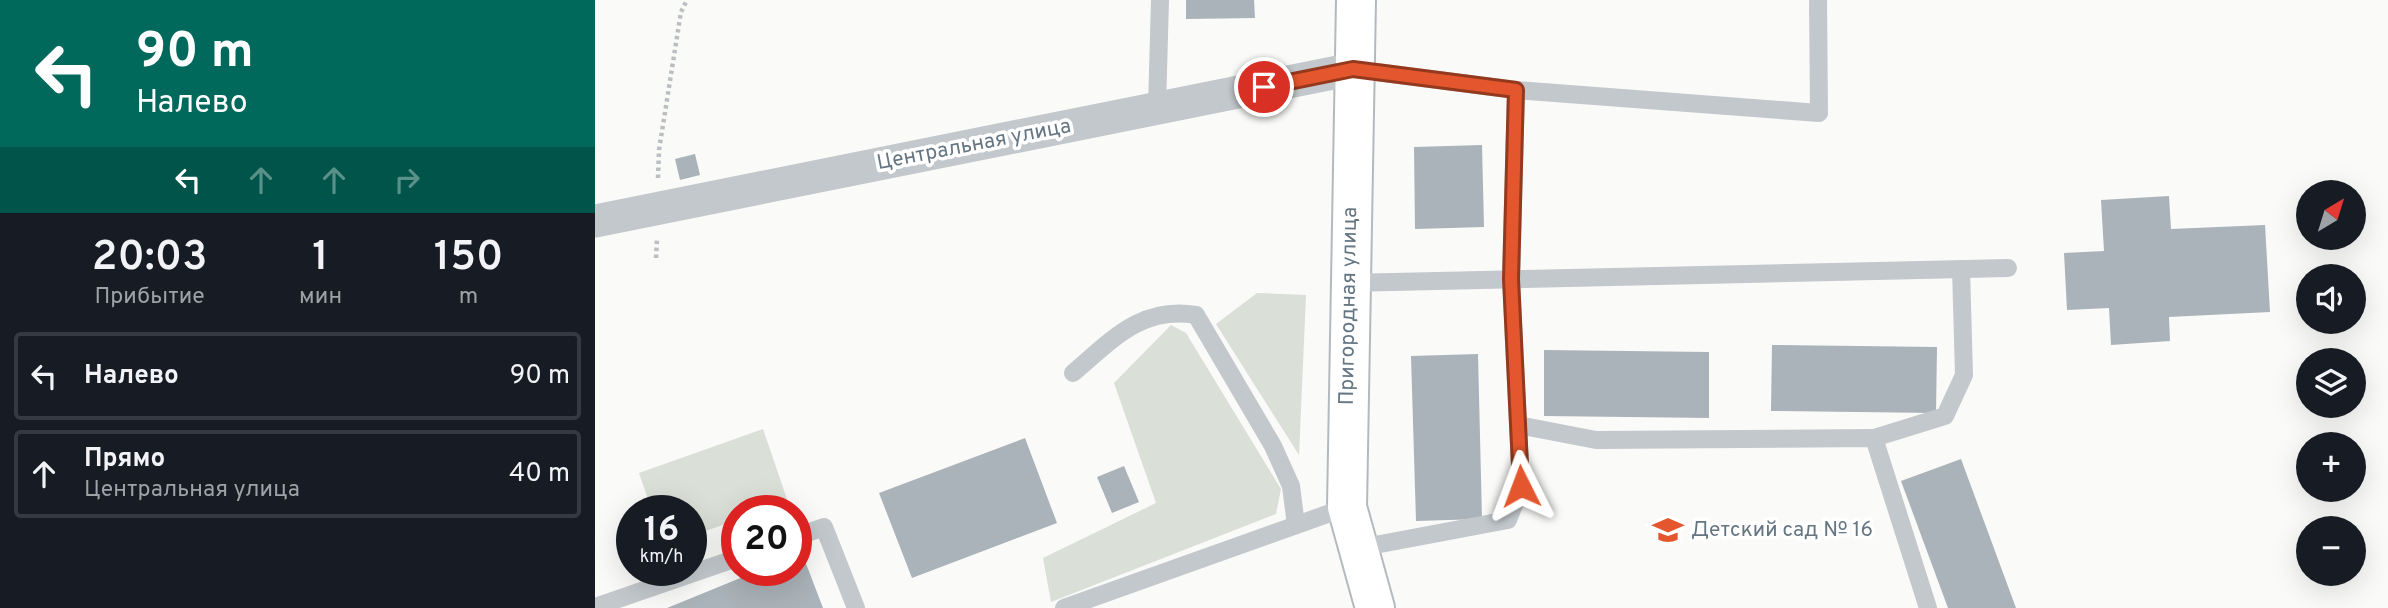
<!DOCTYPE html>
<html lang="ru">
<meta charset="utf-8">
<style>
body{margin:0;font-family:Overpass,sans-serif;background:#242831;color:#f1f3f6;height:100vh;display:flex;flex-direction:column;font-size:26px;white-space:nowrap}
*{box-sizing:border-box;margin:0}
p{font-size:23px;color:#9ea1a6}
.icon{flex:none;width:38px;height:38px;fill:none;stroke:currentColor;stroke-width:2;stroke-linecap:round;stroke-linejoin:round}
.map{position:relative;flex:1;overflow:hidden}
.side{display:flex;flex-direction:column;background:#171b24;width:595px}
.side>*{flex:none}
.banner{background:#00695c;color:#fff;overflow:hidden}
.needle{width:46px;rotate:38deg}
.buttons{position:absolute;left:1701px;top:180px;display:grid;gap:14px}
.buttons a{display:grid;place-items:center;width:70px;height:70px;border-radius:50%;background:#171b24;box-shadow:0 7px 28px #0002;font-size:35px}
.speed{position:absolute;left:21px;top:495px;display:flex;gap:14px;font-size:35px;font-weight:700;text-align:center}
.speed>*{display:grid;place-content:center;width:91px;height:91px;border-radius:50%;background:#171b24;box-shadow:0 7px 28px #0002;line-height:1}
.speed small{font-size:18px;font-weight:400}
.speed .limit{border:10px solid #d22;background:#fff;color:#111}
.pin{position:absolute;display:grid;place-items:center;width:60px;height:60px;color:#fff;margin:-30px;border:4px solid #fff;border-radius:50%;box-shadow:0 2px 7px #0007}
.me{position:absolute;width:77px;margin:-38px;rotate:357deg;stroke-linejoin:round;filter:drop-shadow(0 0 5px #0008)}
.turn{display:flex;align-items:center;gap:24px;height:147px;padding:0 21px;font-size:32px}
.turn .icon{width:91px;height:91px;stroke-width:2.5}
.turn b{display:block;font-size:49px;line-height:60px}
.lanes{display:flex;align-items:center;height:66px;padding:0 21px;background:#0003;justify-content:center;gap:35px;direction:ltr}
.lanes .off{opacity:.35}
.eta{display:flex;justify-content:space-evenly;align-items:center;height:119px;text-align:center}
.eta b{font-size:42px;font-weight:600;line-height:49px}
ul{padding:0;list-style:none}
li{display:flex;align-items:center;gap:21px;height:88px;margin:0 14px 10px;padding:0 7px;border:4px solid #363941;border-radius:7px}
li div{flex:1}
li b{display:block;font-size:26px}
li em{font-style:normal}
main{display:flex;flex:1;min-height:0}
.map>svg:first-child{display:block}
.green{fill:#dadfd7}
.building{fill:#aab3b9}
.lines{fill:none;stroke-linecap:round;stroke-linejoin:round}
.secondary-casing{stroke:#b3babf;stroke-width:42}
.path{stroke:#bbbfc2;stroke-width:4.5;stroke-dasharray:3.5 3.5;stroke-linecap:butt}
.lane{stroke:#c3c8cc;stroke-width:18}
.street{stroke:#c3c8cc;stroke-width:33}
.secondary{stroke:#fff;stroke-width:38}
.route-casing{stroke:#94391e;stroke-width:18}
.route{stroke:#e4572e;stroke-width:12}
.labels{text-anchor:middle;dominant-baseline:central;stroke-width:7;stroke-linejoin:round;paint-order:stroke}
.street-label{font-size:21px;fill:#657683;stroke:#fff}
.poi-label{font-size:21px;fill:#657683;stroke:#fff;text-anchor:start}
</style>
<main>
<section class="side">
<div class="banner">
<div class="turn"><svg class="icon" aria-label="left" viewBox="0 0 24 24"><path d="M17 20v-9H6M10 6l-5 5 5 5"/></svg><div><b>90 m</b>Налево</div></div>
<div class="lanes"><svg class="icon" aria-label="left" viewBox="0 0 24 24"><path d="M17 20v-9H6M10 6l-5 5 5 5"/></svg><svg class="icon off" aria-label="ahead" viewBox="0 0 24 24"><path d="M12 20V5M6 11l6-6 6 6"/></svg><svg class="icon off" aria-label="ahead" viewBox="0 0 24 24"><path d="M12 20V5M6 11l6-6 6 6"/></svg><svg class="icon off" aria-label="right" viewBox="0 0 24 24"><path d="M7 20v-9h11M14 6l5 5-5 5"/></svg></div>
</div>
<div class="eta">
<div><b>20:03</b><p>Прибытие</p></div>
<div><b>1</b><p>мин</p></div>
<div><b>150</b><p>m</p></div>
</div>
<ul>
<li><svg class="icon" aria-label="left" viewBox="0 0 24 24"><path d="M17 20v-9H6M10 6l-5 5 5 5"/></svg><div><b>Налево</b></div><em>90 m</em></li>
<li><svg class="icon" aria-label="ahead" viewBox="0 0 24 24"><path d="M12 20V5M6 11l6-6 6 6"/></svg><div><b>Прямо</b><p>Центральная улица</p></div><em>40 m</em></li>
</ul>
</section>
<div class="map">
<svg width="1793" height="608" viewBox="0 0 1793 608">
<rect width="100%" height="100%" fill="#fafaf8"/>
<g class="green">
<polygon points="662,293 711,295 704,455 621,324"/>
<polygon points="576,325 591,333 686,489 681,514 456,602 448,558 561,503 519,383"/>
<polygon points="168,429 193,502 167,511 142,511 142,520 96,536 96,511 57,511 44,473"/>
</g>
<g class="building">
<polygon points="591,0 659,0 660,18 591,19"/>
<polygon points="887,145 889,227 820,229 819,147"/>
<polygon points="100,154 105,175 85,180 80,159"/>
<polygon points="1574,196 1576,229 1670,225 1675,312 1574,317 1575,341 1516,345 1514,308 1472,310 1469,253 1509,251 1506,200"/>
<polygon points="1177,345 1342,347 1341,413 1176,411"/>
<polygon points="949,350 1114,352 1114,418 949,416"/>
<polygon points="883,354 887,519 821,521 816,356"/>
<polygon points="430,438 462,523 317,578 284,493"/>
<polygon points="1366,459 1421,608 1353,608 1306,481"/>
<polygon points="529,466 544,502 517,513 502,477"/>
<polygon points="207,553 228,608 72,608 165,570 201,570 201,556"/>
</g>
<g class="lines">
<g class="secondary-casing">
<polyline id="secondary" points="761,0 752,507 780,608"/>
</g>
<g class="path">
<polyline points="63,178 64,150 86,12 92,0"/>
<polyline points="61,258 62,239"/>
</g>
<g class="lane">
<polyline points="758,69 921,90 916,279 926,487 913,520 764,548"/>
<polyline points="921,90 1224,113 1223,0"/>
<polyline points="562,108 565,0"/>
<polyline points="753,283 1413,268"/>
<path d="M478,373C517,340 546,306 601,315L678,446L696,486L701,525"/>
<polyline points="923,425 1001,440 1279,438 1333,608"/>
<polyline points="1279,438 1350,416 1369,375 1366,269"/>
<polyline points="201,537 229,527 261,608"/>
<polyline points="0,607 142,558"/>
<polyline points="469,608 752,507"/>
</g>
<polyline class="street" points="0,221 758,69"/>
<use href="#secondary" class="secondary"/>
</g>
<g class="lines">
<g class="route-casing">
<polyline id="route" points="669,87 758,69 921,90 916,279 926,486"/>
</g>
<use href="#route" class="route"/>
</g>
<defs>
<g id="school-bare" transform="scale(2.415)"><path d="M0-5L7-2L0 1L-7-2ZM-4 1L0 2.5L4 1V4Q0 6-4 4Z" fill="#e4572e" stroke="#fff" stroke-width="2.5" paint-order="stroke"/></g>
</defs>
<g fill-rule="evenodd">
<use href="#school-bare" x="1073" y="530"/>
</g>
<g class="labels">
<g class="street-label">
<text transform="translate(379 145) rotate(-11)">Центральная улица</text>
<text transform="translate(754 306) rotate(-89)">Пригородная улица</text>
</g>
<g class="poi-label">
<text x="1096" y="530">Детский сад № 16</text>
</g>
</g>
</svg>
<div class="buttons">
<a><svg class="needle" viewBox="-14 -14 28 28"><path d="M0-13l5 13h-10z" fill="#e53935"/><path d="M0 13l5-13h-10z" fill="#9ea1a6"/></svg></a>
<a><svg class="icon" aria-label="sound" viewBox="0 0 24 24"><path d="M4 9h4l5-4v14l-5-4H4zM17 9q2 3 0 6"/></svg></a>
<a><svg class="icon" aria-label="layers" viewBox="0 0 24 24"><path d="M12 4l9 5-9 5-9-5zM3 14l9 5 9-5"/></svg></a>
<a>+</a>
<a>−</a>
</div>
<div class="speed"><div>16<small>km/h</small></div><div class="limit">20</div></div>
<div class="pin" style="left:669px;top:87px;background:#d93025"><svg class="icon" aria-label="arrive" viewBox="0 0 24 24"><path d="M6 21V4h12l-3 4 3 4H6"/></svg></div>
<svg class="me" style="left:926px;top:486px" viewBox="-20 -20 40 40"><path d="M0-17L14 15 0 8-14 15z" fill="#e4572e" stroke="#fff" stroke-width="4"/></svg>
</div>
</main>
